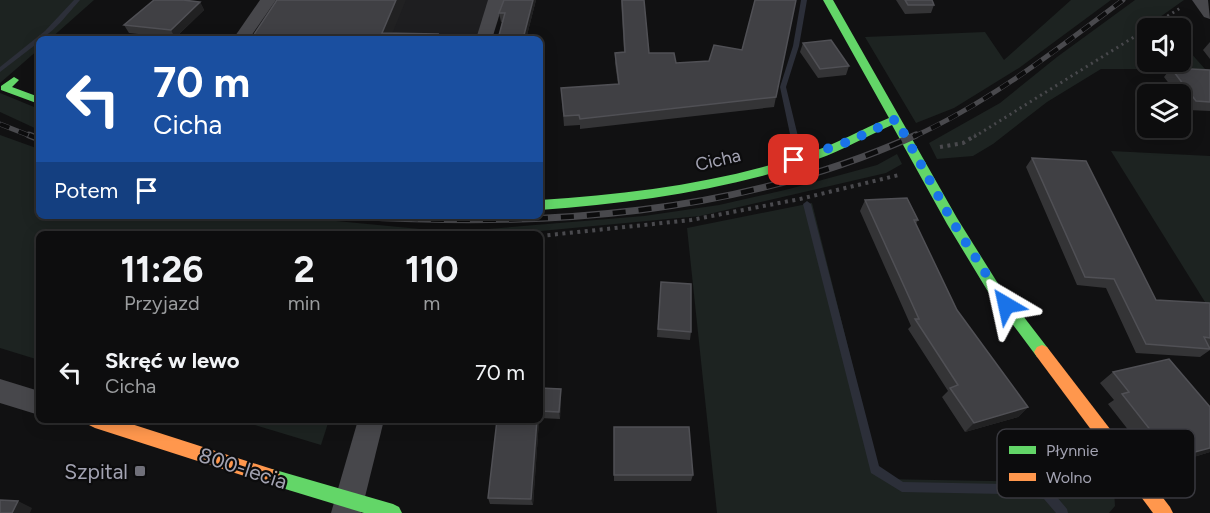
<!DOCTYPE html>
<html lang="pl">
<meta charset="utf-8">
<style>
body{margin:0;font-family:Figtree,sans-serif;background:#161617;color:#f1f3f6;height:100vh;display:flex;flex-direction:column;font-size:22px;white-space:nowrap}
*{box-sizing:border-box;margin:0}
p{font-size:20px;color:#9a9c9e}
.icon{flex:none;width:33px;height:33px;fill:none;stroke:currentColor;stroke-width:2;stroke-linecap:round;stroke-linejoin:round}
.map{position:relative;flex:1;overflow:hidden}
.side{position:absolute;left:36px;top:231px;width:507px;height:192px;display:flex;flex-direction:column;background:#0d0d0e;border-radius:9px;box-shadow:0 3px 15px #0003,0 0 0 2px #2d2d2e}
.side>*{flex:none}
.banner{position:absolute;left:36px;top:36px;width:507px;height:183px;border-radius:9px;box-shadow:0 3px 15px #0003,0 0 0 2px #2d2d2e;background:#1a4fa0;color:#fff;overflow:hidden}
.buttons{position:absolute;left:1137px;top:18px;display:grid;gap:12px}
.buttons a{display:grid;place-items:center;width:54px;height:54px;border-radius:9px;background:#0d0d0e;box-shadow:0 3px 15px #0003,0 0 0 2px #2d2d2e;font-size:30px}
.pin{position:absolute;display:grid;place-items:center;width:51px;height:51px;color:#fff;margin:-26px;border-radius:12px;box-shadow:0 3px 9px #0006}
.me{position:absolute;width:66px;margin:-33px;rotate:324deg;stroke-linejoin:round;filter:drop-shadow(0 0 4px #0008)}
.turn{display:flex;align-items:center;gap:21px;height:126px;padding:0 18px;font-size:27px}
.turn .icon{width:78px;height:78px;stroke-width:2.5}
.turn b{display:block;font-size:42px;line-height:51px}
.then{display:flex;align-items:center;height:57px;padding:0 18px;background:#0003;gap:12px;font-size:22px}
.eta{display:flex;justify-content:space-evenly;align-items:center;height:102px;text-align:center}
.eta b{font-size:36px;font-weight:700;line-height:42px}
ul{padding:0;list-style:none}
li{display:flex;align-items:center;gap:18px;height:78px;padding:0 18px}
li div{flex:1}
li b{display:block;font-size:22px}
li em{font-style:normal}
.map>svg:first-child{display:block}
.built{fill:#1e1e20}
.green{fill:#1d2321}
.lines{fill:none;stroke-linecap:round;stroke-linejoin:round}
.stream{fill:#2c2f39;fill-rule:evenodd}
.path-far1{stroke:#49494d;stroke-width:3;stroke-dasharray:2 4;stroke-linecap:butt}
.path{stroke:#49494d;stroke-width:4;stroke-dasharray:3 4.5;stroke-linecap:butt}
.street{fill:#47474b;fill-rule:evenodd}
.fast{fill:#63d668;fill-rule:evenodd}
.slow{fill:#ff974d;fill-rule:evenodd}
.rail-far1-casing{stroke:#49494d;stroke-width:5}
.rail-casing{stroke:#49494d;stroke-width:7}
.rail-far1{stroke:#0c0c0d;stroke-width:4;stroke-dasharray:10;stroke-linecap:butt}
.rail{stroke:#0c0c0d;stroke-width:4.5;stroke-dasharray:13;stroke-linecap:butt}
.wall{fill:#343436}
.shaded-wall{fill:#212122}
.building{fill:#404044;stroke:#505055;stroke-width:1.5}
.route{stroke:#1a73e8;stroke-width:10;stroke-dasharray:0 18}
.poi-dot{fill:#70707a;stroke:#0c0c0d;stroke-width:2}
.labels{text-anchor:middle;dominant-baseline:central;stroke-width:4.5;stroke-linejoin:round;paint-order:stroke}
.street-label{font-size:18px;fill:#a3a3b2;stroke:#0c0c0d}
.near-street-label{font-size:21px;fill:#a3a3b2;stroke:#0c0c0d}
.near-poi-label{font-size:21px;fill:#a3a3b2;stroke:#0c0c0d;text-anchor:end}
.key{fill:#0c0c0d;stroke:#39393f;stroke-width:1.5}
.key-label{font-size:16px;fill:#a3a3b2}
</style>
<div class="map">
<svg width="1210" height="513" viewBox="0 0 1210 513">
<rect width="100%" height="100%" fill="#111112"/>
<polygon class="built" points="275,0 501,0 489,39 250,39"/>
<g class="green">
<polygon points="0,0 94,0 50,39 39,39 39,49 0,83"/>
<polygon points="1071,0 1111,0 1019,68 954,108 916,123 865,37 985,32 1004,60"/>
<polygon points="1135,0 1184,0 1153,22 1165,28 1148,28 1148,62 1180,62 1181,42 1205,69 1101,69 1047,102 993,144 973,156 937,159 929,143 1000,103 1057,57"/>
<polygon points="0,93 39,109 39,130 0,112"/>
<polygon points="0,135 39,149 39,216 284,216 420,229 488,229 644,216 719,205 789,189 877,165 897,154 902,164 886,173 700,216 509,234 39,234 39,360 0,348"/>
<polygon points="1111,151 1210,156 1210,310"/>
<polygon points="812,203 881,479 1053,482 1103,470 1114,489 1115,506 1109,513 717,513 687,228"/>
<polygon points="238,420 329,420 321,445"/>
</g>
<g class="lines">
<g class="stream">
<path d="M74,0H80C70,11 52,35 39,39V42L0,72V67L45,31Z"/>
<polygon points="801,0 807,0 799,46 786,87 802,153 798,155 794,153 780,87 793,46"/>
<polygon points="807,201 811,204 879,466 903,482 1004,484 1047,489 1051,490 1067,509 1068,513 1056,513 1044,499 1004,494 902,492 871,473 803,204"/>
</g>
<polyline class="path-far1" points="974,137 1182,7"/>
<g class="path">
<polyline points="940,147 963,143 976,135"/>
<polyline points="540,236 691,220 800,199 899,175"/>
</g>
<g class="street">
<polygon points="260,0 276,0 249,39 233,39"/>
<polygon points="488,0 504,0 492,39 476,39"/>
<polygon points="1192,0 1208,0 1210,19 1204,17"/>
<polygon points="0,379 39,391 39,415 0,403"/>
<polygon points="358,420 384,420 361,513 331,513"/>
</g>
<g class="fast">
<path d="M823,0H833L957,218L997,282L1047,347L1050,352L1047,357L1042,359L1037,357L987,290L947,224L892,125C867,136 843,150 818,159C728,190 634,203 540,210V200C631,194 722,183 809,153C837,144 862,129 889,118Z"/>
<polygon points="14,77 19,80 12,87 39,97 39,104 1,90 1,86"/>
<polygon points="272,469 393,504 399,507 402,513 364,513 272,485 266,483 263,477 266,471"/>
</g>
<g class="slow">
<polygon points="1042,345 1047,347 1170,507 1173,513 1153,513 1037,357 1034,352 1037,347"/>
<polygon points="87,420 119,420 272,469 278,471 281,477 278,483 272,485 95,428 89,425"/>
</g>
<g class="rail-far1-casing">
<g id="rail-far1">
<polyline points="0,124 33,137"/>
<path d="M913,137C990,102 1056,50 1123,0"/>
</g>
</g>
<g class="rail-casing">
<g id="rail">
<polyline points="29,135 39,139"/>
<path d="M353,216C545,228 739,215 916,135"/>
</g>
</g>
<use href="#rail-far1" class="rail-far1"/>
<use href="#rail" class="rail"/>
</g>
<g class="wall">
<polygon points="536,0 526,39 498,39 502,22 501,22 499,13"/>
<polygon points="621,0 644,0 649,53 776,97 774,107 580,129 580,125 564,126 561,88 618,84 615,63 615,53 624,52"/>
<polygon points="896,0 932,0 934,5 931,13 905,14"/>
<polygon points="200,2 204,10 175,38 129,33 124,25"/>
<polygon points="1210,42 1210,59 1203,50"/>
<polygon points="803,43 849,66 846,75 818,78 800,52"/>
<polygon points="1171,68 1210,70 1210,111 1188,110 1180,100 1180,94 1177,94 1164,77"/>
<polygon points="1032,158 1156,300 1210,303 1210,350 1200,357 1136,353 1106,288 1077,285 1026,167"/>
<polygon points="865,200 918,220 916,224 957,310 1028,407 1018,417 965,432 942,397 948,391 908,329 911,326 860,211"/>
<polygon points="661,282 691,332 690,340 657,337"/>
<polygon points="1113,372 1210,407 1210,452 1164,466 1148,444 1140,445 1108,404 1114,400 1100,383"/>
<polygon points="540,388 561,389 561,396 560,419 540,418"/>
<polygon points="497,420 539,420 533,505 490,504 488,498"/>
<polygon points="614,427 693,475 691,481 614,481"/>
</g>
<g class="shaded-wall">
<polygon points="396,0 406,0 390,39 382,33"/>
<polygon points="533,0 536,0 526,39 523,39"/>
<polygon points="200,2 204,10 175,38 171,30"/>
<polygon points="561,389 561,396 560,419 559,412"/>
<polygon points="1028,407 1018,417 965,432 974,423"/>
<polygon points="537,420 539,420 533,505 531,499"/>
<polygon points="1210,448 1210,452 1164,466 1180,456"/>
<polygon points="18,501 32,508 30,513 12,513"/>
</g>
<g class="building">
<polygon points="154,0 183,0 200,2 171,30 124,25"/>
<polygon points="277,0 396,0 382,33 438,34 436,39 251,39"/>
<polygon points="504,0 533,0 523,39 498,39 505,13 499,13"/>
<polygon points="622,0 644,0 649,53 674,53 676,63 709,61 714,45 742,50 755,0 796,0 776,97 580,119 579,115 564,116 561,88 619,84 615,53 625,52"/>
<polygon points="905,0 932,0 934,5 908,5"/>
<polygon points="831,40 849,66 820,69 803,43"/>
<polygon points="1171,68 1210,70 1210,102 1196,101"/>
<polygon points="1032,158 1086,161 1156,300 1210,303 1210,338 1204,337 1210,349 1146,344 1114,279 1085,277"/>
<polygon points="907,198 918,220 914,220 957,310 1028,407 974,423 950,388 958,385 915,319 919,319 865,200"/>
<polygon points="661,282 691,284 691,332 658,329"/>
<polygon points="1169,359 1210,407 1210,448 1180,456 1163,434 1155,436 1122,394 1129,392 1113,372"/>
<polygon points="540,388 561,389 559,412 540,411"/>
<polygon points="497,420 537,420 531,499 488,498"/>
<polygon points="614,427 689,427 693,475 614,475"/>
<polygon points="0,500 18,501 12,513 0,513"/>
</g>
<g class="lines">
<polyline class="route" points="794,160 850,141 896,119 952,221 1006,305"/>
</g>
<rect class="poi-dot" x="134" y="465" width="12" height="12" rx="3"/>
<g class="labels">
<g class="street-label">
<text transform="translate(718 160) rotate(-13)">Cicha</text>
</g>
<g class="near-street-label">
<text transform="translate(243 468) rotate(18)">800-lecia</text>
</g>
<g class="near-poi-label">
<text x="128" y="471">Szpital</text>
</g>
</g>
<rect x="997" y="429" width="198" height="69" rx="9" class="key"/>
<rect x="1009" y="446" width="27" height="8" fill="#63d668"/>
<rect x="1009" y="473" width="27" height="8" fill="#ff974d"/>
<g class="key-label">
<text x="1046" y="456">Płynnie</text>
<text x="1046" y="483">Wolno</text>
</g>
</svg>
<div class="buttons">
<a><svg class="icon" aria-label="sound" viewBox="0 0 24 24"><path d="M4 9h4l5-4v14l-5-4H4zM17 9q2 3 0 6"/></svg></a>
<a><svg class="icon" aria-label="layers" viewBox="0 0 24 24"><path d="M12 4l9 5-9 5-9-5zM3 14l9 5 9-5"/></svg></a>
</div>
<div class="pin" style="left:794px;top:160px;background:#d93025"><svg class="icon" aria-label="arrive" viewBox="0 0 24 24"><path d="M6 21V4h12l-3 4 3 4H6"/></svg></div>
<svg class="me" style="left:1006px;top:305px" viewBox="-20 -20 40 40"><path d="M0-17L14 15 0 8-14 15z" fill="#1a73e8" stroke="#fff" stroke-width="4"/></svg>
<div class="banner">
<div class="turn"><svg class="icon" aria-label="left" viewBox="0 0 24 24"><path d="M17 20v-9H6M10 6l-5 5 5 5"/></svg><div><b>70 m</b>Cicha</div></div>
<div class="then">Potem<svg class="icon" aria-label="arrive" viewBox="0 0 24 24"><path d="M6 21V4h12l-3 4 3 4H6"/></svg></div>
</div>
<section class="side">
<div class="eta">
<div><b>11:26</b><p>Przyjazd</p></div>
<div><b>2</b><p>min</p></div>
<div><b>110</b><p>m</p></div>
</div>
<ul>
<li><svg class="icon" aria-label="left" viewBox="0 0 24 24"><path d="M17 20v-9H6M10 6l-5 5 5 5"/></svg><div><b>Skręć w lewo</b><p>Cicha</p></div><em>70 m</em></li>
</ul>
</section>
</div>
